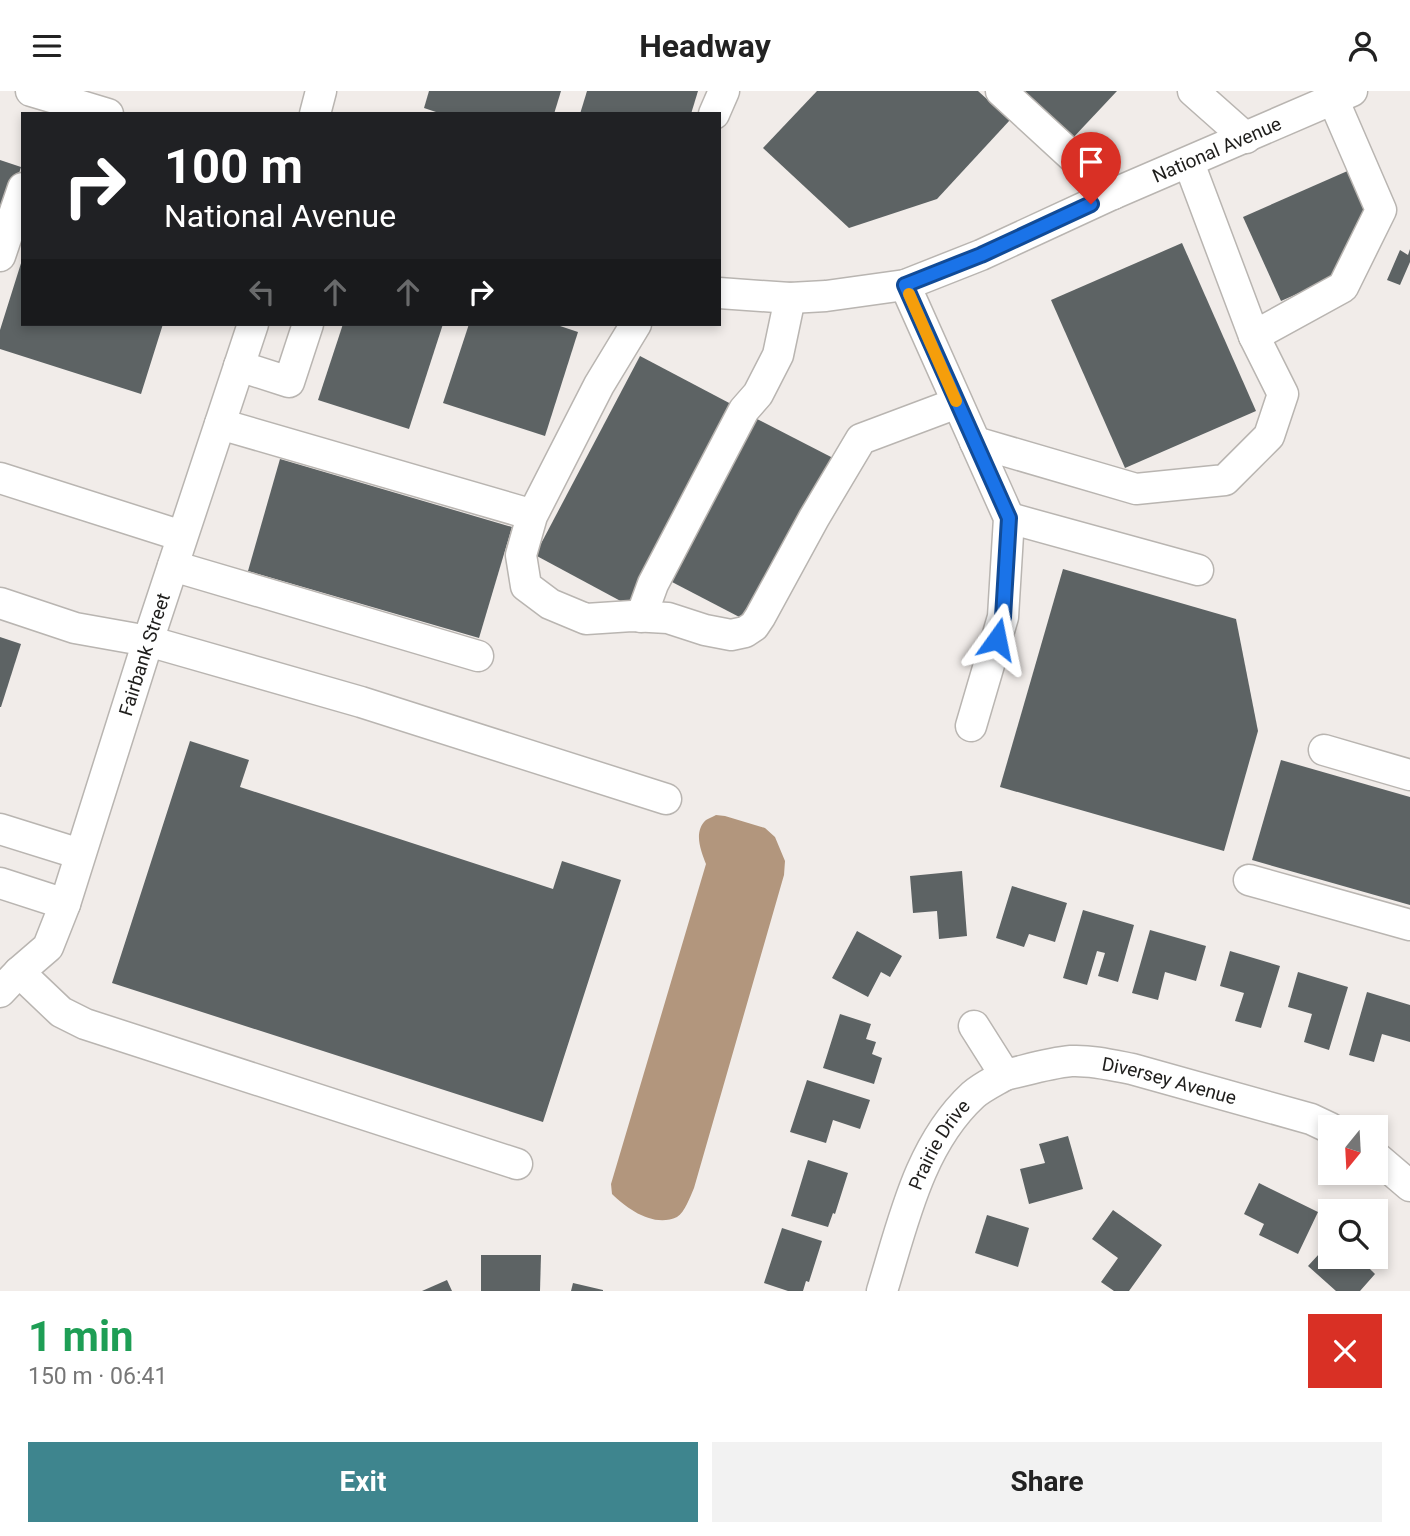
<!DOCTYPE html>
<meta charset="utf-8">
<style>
body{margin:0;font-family:Roboto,sans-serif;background:#f2f2f2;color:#222;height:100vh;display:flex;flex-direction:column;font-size:26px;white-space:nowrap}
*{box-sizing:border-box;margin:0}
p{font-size:23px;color:#767676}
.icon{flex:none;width:38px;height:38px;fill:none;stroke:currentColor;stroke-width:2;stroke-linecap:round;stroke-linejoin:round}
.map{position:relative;height:1200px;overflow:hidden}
.sheet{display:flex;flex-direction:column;background:#fff;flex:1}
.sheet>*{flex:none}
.top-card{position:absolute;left:21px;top:21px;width:700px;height:214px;border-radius:0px;box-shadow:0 4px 10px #0003;background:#202124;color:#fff;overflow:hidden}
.needle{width:46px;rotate:198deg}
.controls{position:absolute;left:1318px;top:1024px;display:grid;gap:14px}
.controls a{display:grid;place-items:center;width:70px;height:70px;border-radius:0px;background:#fff;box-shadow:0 4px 10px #0003;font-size:35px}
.pin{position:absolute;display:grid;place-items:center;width:60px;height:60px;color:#fff;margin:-72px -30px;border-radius:50% 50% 50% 0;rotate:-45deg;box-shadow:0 0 7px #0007}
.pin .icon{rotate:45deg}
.me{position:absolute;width:77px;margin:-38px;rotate:12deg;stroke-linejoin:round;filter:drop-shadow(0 0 5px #0008)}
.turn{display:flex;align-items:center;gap:24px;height:147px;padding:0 28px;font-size:32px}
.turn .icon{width:91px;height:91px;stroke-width:2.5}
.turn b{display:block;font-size:49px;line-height:60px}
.lanes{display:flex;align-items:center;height:66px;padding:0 28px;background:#0003;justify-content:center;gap:35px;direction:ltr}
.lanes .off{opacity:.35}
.round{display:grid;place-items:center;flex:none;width:74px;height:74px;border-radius:0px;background:#f2f2f2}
.headline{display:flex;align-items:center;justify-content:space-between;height:119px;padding:0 28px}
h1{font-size:42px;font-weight:700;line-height:52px;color:#1e9e55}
.action{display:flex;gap:14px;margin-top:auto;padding:14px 28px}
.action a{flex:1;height:80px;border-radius:0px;background:#3e858e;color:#fff;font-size:28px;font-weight:700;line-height:80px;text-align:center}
.action a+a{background:#f2f2f2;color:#222}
header{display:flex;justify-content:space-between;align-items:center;height:91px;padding:0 28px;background:#fff;font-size:32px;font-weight:700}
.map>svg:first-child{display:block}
.water{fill:#b2967d}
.building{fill:#5d6364}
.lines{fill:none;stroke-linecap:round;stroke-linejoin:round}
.minor-casing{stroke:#b9b5b1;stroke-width:33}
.minor{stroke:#fff;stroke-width:30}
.route-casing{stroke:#114b97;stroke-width:18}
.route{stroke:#1a73e8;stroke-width:12}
.slow{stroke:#f59e0b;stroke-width:12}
.labels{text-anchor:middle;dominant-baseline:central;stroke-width:7;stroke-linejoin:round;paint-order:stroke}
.street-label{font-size:19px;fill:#1f1e1c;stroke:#f1ece9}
</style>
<header><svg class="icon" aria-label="menu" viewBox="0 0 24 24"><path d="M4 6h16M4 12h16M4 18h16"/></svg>Headway<svg class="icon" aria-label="person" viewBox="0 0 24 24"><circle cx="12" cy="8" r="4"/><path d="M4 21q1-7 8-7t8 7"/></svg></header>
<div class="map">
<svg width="1410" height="1200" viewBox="0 0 1410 1200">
<rect width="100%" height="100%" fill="#f1ece9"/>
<path class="water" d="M716,724L725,725L765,737L775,746L785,770L784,784L694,1097C690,1106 685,1121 677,1126C654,1137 627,1118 612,1103L611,1093L706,773C701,760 693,741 706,729C709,727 713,726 716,724Z"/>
<g class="building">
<polygon points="429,0 561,0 554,23 442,23 424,17"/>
<polygon points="587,0 698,0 691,23 580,23"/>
<polygon points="817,0 978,0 1010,29 937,108 849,137 763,57"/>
<polygon points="1019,0 1117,0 1071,49"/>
<polygon points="0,69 21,76 1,141 0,141"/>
<polygon points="1352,78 1371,120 1342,183 1281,210 1243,126"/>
<polygon points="1182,152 1256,320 1125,377 1051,209"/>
<polygon points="1410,158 1410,171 1400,194 1387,189 1400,159 1408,164"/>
<polygon points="22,169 23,233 163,233 141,303 0,258 0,239"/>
<polygon points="343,233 443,233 409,338 318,309"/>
<polygon points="469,233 554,233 578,241 545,345 443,312"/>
<polygon points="640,265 733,314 628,514 535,464"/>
<polygon points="757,328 833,367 747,530 672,491"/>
<polygon points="280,368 512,436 479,547 248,480"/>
<polygon points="1063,478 1236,528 1258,640 1224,760 1000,696"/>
<polygon points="0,546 21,553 1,616 0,616"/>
<polygon points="190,650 249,669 240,696 553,798 562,770 621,789 543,1031 112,892"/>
<polygon points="1281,669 1410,706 1410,814 1252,769"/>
<polygon points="962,780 967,845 939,848 937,820 913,822 910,785"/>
<polygon points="1012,795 1067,812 1055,851 1029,843 1024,856 996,847"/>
<polygon points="1083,819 1134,834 1118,891 1098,885 1105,862 1097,860 1087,894 1063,887"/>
<polygon points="1150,839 1206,855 1196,890 1165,881 1158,909 1132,902"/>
<polygon points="857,840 902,865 890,886 881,881 868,906 832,887"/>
<polygon points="1230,860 1280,875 1261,937 1235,930 1244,902 1220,895"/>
<polygon points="1298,881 1348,896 1329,959 1304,951 1312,923 1288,916"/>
<polygon points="1367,901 1410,914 1410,951 1382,943 1374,971 1349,964"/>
<polygon points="840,923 871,933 866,948 876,951 872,963 882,967 874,993 823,977"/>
<polygon points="807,989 870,1009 860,1038 833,1029 826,1052 790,1041"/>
<polygon points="1068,1045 1083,1098 1029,1113 1020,1078 1045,1072 1039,1053"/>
<polygon points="808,1069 848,1082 835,1123 833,1122 828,1136 791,1125"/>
<polygon points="1259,1092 1318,1121 1298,1163 1259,1144 1264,1133 1244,1123"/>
<polygon points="1113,1119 1162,1154 1129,1200 1114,1200 1101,1191 1118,1167 1092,1148"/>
<polygon points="987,1124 1029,1137 1018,1176 975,1162"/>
<polygon points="782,1137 822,1150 809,1191 806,1190 803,1200 788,1200 764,1192"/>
<polygon points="1330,1151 1330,1166 1361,1166 1366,1170 1364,1172 1375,1183 1360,1200 1336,1200 1308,1175"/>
<polygon points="481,1164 541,1164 540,1200 481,1200"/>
<polygon points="447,1189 452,1200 422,1200"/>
<polygon points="573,1192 603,1199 603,1200 571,1200"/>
</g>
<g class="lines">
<g class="minor-casing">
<g id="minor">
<polyline points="31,0 108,23"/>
<polyline points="1001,0 1113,103"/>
<polyline points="1193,0 1246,47"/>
<polyline points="315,23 321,0"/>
<polyline points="714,23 724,0"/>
<polyline points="0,165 23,97"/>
<polyline points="905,194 1009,427 1003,526 971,635"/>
<path id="s1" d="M719,202L790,207L826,205L905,194L981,164L1113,103L1352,0"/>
<polyline points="636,233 599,294 532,425 521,464 526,495 550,513 586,528 632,525 668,527 705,539 731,544 745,541 754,535 760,526 814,427 861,348 957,312"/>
<polyline points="1254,245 1343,196 1381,119 1333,8"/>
<polyline points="239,275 289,291 308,233"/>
<polyline points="220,333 523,421"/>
<polyline points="975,351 1136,398 1225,389 1269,345 1283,303 1254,245 1189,72"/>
<polyline points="0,387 182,445"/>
<polyline points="1009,427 1198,479"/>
<polyline points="173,475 478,565"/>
<polyline points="0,512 75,537 148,550 361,611 666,708"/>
<polyline points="641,526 653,493 744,319 758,303 778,264 790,207"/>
<polyline points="1324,659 1410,684"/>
<polyline points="0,738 80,763"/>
<polyline points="1249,789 1410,834"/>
<polyline points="0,792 65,813"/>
<polyline points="19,881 61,921 85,933 517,1073"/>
<path id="s2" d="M0,901L19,881L48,856L65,813L148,550L253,233"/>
<path id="s3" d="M1005,984C1027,979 1049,972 1071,970C1092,969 1112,974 1132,978L1311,1028L1330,1037"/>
<polyline points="1376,1066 1410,1095"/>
<path id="s4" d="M882,1200C903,1132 919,1054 973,1004C982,996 995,990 1005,984L974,935"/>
</g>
</g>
<use href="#minor" class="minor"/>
</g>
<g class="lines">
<g class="route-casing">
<polyline id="route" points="997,548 1003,526 1009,427 905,194 981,164 1091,113"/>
</g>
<use href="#route" class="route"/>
<polyline class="slow" points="909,203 956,310"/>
</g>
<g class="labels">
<g class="street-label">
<text stroke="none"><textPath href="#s1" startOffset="527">National Avenue</textPath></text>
<text stroke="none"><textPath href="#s2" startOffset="374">Fairbank Street</textPath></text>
<text stroke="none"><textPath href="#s3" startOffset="168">Diversey Avenue</textPath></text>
<text stroke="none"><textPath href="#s4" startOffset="158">Prairie Drive</textPath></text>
</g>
</g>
</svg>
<div class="controls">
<a><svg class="needle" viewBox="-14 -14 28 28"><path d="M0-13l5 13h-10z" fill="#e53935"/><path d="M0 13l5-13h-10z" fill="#767676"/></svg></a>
<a><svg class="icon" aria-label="search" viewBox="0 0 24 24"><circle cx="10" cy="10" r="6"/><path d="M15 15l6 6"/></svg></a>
</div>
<div class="pin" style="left:1091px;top:113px;background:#d93025"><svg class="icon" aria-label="arrive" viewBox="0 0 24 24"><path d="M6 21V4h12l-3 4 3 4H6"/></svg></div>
<svg class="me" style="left:997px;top:548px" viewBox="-20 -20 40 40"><path d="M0-17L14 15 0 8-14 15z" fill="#1a73e8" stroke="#fff" stroke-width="4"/></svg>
<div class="top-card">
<div class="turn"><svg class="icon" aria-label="right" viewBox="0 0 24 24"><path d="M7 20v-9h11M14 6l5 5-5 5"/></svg><div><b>100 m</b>National Avenue</div></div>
<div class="lanes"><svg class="icon off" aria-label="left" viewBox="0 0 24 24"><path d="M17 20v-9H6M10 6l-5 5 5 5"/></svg><svg class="icon off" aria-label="ahead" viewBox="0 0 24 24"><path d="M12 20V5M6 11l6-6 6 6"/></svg><svg class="icon off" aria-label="ahead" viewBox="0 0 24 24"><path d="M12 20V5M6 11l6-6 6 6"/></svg><svg class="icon" aria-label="right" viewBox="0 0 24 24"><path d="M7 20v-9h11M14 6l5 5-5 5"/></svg></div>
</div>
</div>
<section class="sheet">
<div class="headline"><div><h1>1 min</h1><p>150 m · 06:41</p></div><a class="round" style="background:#d93025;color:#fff"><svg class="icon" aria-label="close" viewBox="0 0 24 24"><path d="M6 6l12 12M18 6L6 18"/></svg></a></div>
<div class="action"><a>Exit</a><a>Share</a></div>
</section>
